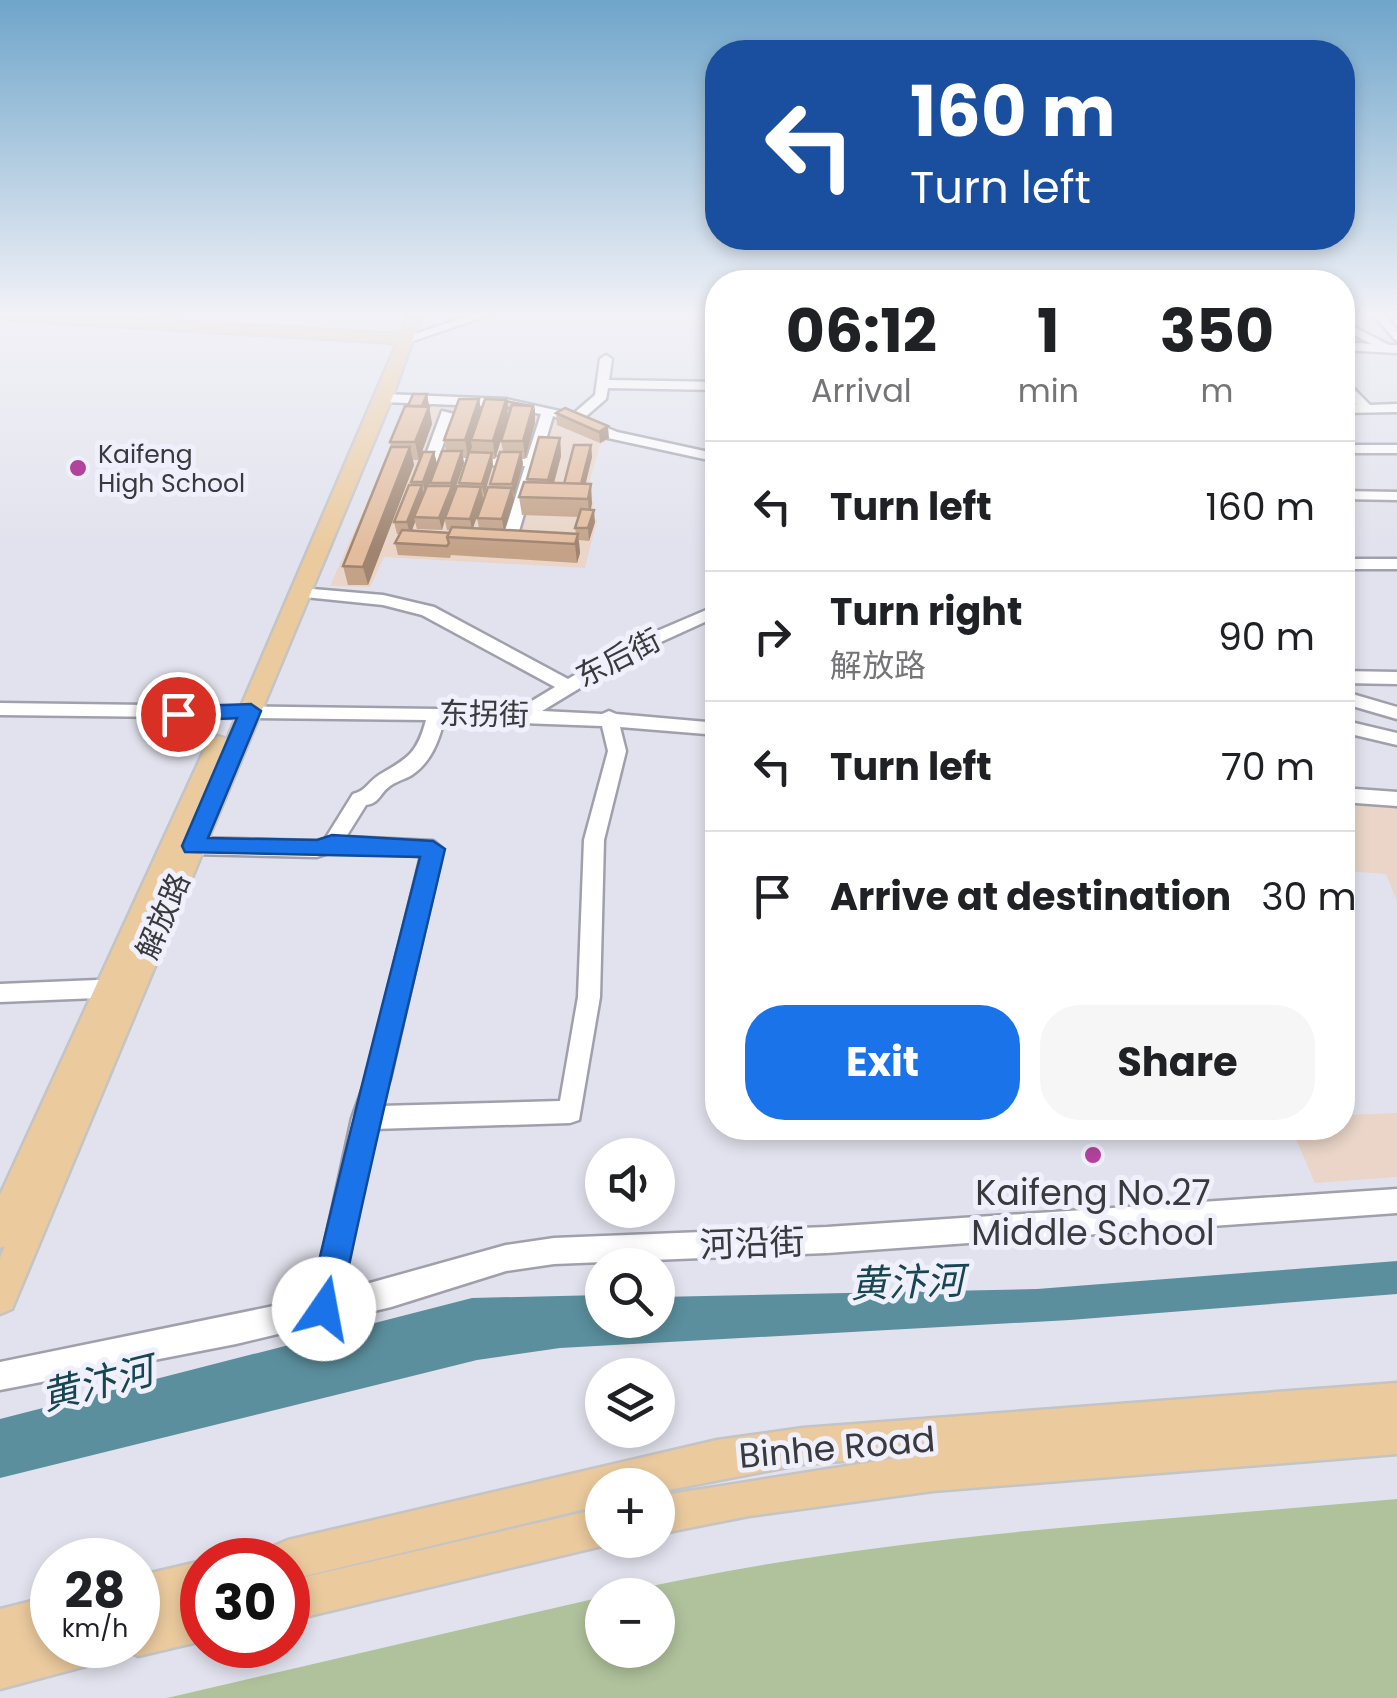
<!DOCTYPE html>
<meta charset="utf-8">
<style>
body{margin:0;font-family:Poppins,"Noto Sans SC",sans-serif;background:#f6f6f6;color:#202124;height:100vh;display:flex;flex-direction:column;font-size:38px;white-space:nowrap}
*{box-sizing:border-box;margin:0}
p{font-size:32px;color:#757577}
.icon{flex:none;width:55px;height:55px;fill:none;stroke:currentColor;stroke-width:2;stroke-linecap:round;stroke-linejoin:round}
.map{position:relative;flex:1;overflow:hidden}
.sheet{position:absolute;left:705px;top:270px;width:650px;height:870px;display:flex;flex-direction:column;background:#fff;border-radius:40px;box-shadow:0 5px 15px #0003}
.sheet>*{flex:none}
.guide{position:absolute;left:705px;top:40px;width:650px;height:210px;border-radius:40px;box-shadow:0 5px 15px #0003;background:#1a4fa0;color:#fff;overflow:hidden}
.buttons{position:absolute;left:585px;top:1138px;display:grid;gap:20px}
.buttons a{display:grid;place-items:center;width:90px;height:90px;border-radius:50%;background:#fff;box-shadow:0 5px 15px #0003;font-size:50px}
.speed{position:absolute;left:30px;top:1538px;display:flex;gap:20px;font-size:50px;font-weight:700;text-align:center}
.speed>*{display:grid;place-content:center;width:130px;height:130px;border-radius:50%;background:#fff;box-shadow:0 5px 15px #0003;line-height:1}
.speed small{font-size:25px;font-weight:400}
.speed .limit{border:15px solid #d22;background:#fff;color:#111}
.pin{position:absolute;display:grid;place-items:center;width:85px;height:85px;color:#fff;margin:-42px;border:5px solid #fff;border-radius:50%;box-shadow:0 2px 10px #0007}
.me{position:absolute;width:110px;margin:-55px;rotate:12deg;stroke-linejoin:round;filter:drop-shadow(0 0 8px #0008)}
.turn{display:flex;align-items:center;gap:35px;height:210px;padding:0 40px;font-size:45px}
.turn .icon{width:130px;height:130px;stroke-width:2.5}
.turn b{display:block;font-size:70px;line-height:85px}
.eta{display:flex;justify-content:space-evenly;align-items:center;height:170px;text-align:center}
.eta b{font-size:60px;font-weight:700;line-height:70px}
.cta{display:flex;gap:20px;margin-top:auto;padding:20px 40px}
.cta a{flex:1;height:115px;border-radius:40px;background:#1a73e8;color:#fff;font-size:40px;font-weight:700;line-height:115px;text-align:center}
.cta a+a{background:#f6f6f6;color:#202124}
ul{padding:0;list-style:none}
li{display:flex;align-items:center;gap:30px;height:130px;padding:0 40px;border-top:2px solid #e0e0e0}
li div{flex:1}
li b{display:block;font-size:38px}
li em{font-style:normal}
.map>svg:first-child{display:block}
.commercial{fill:#ead5c8}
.green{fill:#b0c29c}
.water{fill:#5b8f9d}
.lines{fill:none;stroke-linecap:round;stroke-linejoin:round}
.minor-casing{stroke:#a0a0ac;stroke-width:5}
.major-casing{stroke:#c4c4c5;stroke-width:5}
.minor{fill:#fff;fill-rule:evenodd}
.major{fill:#ebca9e;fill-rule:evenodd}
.wall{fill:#c3a288;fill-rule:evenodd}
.shaded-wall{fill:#9f846f}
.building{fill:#e3bc9e;stroke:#9f846f;stroke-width:2.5}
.route{fill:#1a73e8;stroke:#114b97;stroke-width:2.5}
.poi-dot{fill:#b3429d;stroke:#eff0fc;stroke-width:4}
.labels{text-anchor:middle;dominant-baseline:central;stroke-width:10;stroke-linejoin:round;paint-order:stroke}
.far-poi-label{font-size:25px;fill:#39393e;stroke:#eff0fc;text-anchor:start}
.street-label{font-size:30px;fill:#39393e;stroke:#eff0fc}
.near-poi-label{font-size:35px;fill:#39393e;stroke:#eff0fc}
.near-street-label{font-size:35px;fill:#39393e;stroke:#eff0fc}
.near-water-label{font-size:38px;font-style:italic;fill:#174652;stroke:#eff0fc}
</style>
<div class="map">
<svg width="1397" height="1698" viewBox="0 0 1397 1698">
<rect width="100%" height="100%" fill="#e2e2ee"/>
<g class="commercial">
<polygon points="411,403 504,405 560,416 612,438 600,445 584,501 594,502 590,519 597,520 585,568 384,557 370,587 330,586"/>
<polygon points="1342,800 1397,803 1397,901 1386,874 1343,871"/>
<polygon points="1397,1113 1397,1177 1315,1183 1291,1128 1342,1128 1343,1115"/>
</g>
<path class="green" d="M1397,1499V1698H167L602,1597V1650H658V1595H611C868,1535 1135,1523 1397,1499Z"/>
<polygon class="water" points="1397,1261 1397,1294 1070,1320 560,1348 477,1360 0,1478 0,1419 472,1298 602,1295 602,1320 658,1320 658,1297 1037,1289"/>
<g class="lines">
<g class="minor-casing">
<g id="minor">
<polygon points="480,312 498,312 410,342 400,339"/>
<polygon points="1371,312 1382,312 1397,330 1397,342"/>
<polygon points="1342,321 1389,345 1397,345 1397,353 1342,350 1342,342 1372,344 1342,329"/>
<polygon points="606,355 612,359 609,380 718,382 718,390 608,388 606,399 584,418 617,432 718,454 718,462 608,438 553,416 519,531 512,535 505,531 525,466 431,464 424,460 442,411 454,414 439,456 527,458 541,414 506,407 384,402 378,398 384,394 506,399 573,414 595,395 600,359"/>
<polygon points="1342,377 1370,405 1397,404 1397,412 1342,413 1342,405 1356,405 1342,389"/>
<rect x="1342" y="445" width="55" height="8"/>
<polygon points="1342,491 1397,492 1397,500 1342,499"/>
<rect x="1342" y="559" width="55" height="10"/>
<path d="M301,588L383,595L434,607L568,679L629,643L718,605V616L641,651L542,711L602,714L609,711L616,714L718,723V735L620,727L626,751L604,840L600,997L579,1120L570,1123L374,1129L341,1291L506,1245L554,1238L827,1227L1397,1189V1213L827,1253L554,1264L506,1271L391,1307L236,1344L0,1390V1362L313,1298L352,1118L366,1079L421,856L332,852L317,857L193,854L183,846L193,838L317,841L325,839L353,794C366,791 368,782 379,775C408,758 417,754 426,720L0,715V703L517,710L555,687L422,615L383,605L295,596L293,593ZM444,720L602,726L608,751L584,840L578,997L560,1101L380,1106L390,1079L443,849L433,841L346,837L366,805C380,803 379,794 390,786C397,781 405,779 412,775C431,762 439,741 444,720Z"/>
<polygon points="1342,671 1397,672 1397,684 1342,683"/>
<polygon points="1342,691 1397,707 1397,719 1342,703"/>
<polygon points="1342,720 1397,733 1397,745 1342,732"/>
<polygon points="1342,788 1397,792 1397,806 1342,802"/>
<polygon points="121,979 129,981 132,988 129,995 121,997 0,1002 0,984"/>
</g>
</g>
<g class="major-casing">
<g id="major">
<polygon points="0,312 400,334 409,312 423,312 392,398 12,1309 0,1314 0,1258 5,1246 0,1248 0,1195 207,744 218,736 227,739 397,343 0,319"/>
<polygon points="1397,1383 1397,1454 933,1491 749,1516 658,1534 658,1496 910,1456 803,1464 658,1492 658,1485 602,1485 602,1505 288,1580 288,1560 268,1560 274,1546 288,1540 717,1440 803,1428"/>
<polygon points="602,1508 602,1540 616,1540 602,1546 288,1621 288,1581"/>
<polygon points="202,1561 202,1601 194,1603 202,1601 202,1641 138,1656 124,1650 121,1645 138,1645 138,1576"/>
<polygon points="52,1596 52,1645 118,1645 112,1659 0,1689 0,1609"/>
</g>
</g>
<use href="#minor" class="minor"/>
<use href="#major" class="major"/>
</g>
<g class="wall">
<polygon points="427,394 432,424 419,460 413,460 414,465 368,585 348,585 343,566 391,447 390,442 408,406"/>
<path d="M479,399L481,411L506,401L535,412L534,414L535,423L525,459H522L523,464L504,530L576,534L575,528L579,517L522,515L519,497L527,483V479L560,438L561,456L554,483L564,484L591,445L592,457L585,484L592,503L591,509L595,522L589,541L579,540L580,553L577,563L451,555L450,558L398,555L395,543L400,534H397L394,522L411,485V482L434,452L437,464L429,486H431L430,483L446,451L444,440ZM508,413L510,414L501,441L503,452L490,484L491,487L477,518L479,528H473L493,465L492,459H495L508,417ZM463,458H467L459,483V486L453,495L464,463ZM445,521L447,530H450L449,533L412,531L415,522L417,529L442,530Z"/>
<polygon points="565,408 609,438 600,443 557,425 556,413"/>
</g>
<g class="shaded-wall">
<polygon points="427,394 432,424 419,460 415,442 420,412"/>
<polygon points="479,399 482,417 471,440 472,447 468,458 465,440"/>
<polygon points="506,400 508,417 495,459 493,441"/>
<polygon points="535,406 535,423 525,459 523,441 530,416"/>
<polygon points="608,426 609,438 600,443 599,432"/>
<polygon points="560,438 561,456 550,498 548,480"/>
<polygon points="591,445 592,457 582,499 581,487"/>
<polygon points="410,447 414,465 368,585 363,567"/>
<polygon points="462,451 464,463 453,495 451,483"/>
<polygon points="434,452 437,464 425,494 423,482"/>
<polygon points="521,452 523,464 514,496 512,484"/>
<polygon points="492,453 493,465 484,496 482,484"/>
<polygon points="591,484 592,503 589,517 588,499"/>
<polygon points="422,485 424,497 414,517 415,522 410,535 407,522"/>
<polygon points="452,486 454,498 445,518 442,530 439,518"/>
<polygon points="481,487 483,499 472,531 470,519"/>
<polygon points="512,488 514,500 504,532 502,519"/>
<polygon points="594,510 595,522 589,541 588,528"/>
<polygon points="578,534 580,553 577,563 575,544"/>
</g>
<g class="building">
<polygon points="413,394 427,394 422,406 408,406"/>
<polygon points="459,399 479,399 465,440 444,440"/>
<polygon points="485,399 506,400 493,441 471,440"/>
<polygon points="506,401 531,406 512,405 511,408 507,408"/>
<polygon points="512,405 533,406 523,441 501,441"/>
<polygon points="405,406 429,407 415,442 390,442"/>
<polygon points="565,408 608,426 599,432 556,413"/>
<polygon points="539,437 560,438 548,480 527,479"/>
<polygon points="574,445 591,445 581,484 564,484"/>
<polygon points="391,447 410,447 363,567 343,566"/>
<polygon points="442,451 462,451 451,483 430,483"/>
<polygon points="423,452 434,452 423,482 411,482"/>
<polygon points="469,452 492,453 482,484 459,483"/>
<polygon points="500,452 521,452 512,484 490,484"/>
<polygon points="524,482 591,484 588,499 519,497"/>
<polygon points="409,485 422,485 407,522 394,522"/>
<polygon points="427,486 452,486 439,518 414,517"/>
<polygon points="457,486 481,487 470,519 445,518"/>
<polygon points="488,487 512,488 502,519 477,518"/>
<polygon points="581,509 594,510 588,528 575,528"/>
<polygon points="452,527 578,534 575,544 447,537"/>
<polygon points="402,530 449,533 447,537 449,543 447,546 395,543"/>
</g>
<linearGradient id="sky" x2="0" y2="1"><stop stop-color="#6fa5ca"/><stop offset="0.57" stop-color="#f2f2f7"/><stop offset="1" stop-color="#f2f2f7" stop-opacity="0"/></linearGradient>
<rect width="1397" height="550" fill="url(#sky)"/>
<path class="route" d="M251,704L261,711L208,838L317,840L332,835L433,841L445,849C409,1003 371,1155 340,1309L335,1320L324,1325L313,1320L308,1309C342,1157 382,1008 420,857L185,852L182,846L237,718L178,721L168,714L178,707Z"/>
<g class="poi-dot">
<circle cx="78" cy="468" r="10"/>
<circle cx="1093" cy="1155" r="10"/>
</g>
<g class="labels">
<g class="far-poi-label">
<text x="98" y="454">Kaifeng<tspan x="98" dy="29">High School</tspan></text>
</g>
<g class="street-label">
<text transform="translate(618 658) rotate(-27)">东后街</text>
<text transform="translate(484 714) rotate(1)">东拐街</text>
<text transform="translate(163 916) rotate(-67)">解放路</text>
</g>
<g class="near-poi-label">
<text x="1093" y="1192">Kaifeng No.27<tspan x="1093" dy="40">Middle School</tspan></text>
</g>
<g class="near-street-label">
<text transform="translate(752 1243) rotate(-2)">河沿街</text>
<text transform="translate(837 1447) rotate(-5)">Binhe Road</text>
</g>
<g class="near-water-label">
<text transform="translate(907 1282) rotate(-2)">黄汴河</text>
<text transform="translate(97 1383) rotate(-14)">黄汴河</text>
</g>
</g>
</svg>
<div class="buttons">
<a><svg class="icon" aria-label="sound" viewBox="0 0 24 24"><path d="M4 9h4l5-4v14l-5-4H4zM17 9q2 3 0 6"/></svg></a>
<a><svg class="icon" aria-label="search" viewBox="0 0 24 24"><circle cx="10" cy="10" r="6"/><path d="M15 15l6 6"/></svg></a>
<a><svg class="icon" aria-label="layers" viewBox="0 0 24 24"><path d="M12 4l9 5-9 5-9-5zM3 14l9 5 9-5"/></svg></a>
<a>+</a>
<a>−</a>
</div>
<div class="speed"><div>28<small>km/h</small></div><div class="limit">30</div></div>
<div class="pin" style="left:178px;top:714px;background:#d93025"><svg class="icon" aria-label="arrive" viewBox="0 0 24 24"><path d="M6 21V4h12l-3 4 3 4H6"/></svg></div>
<svg class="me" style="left:324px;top:1309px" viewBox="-20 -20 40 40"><circle r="19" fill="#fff"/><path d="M0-13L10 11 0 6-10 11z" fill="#1a73e8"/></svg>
<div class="guide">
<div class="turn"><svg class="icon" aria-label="left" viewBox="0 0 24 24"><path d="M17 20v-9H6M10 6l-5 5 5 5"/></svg><div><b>160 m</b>Turn left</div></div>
</div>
<section class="sheet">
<div class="eta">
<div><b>06:12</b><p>Arrival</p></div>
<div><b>1</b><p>min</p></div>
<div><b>350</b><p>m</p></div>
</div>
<ul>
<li><svg class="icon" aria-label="left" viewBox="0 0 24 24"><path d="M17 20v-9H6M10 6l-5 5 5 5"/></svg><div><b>Turn left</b></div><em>160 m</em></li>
<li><svg class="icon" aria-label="right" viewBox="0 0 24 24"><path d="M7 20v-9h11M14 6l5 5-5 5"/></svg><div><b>Turn right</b><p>解放路</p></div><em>90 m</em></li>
<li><svg class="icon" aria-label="left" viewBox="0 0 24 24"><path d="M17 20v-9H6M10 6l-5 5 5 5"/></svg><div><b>Turn left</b></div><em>70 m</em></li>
<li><svg class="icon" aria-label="arrive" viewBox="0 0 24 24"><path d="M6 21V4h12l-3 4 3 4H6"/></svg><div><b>Arrive at destination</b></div><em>30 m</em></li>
</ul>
<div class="cta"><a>Exit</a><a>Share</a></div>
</section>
</div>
